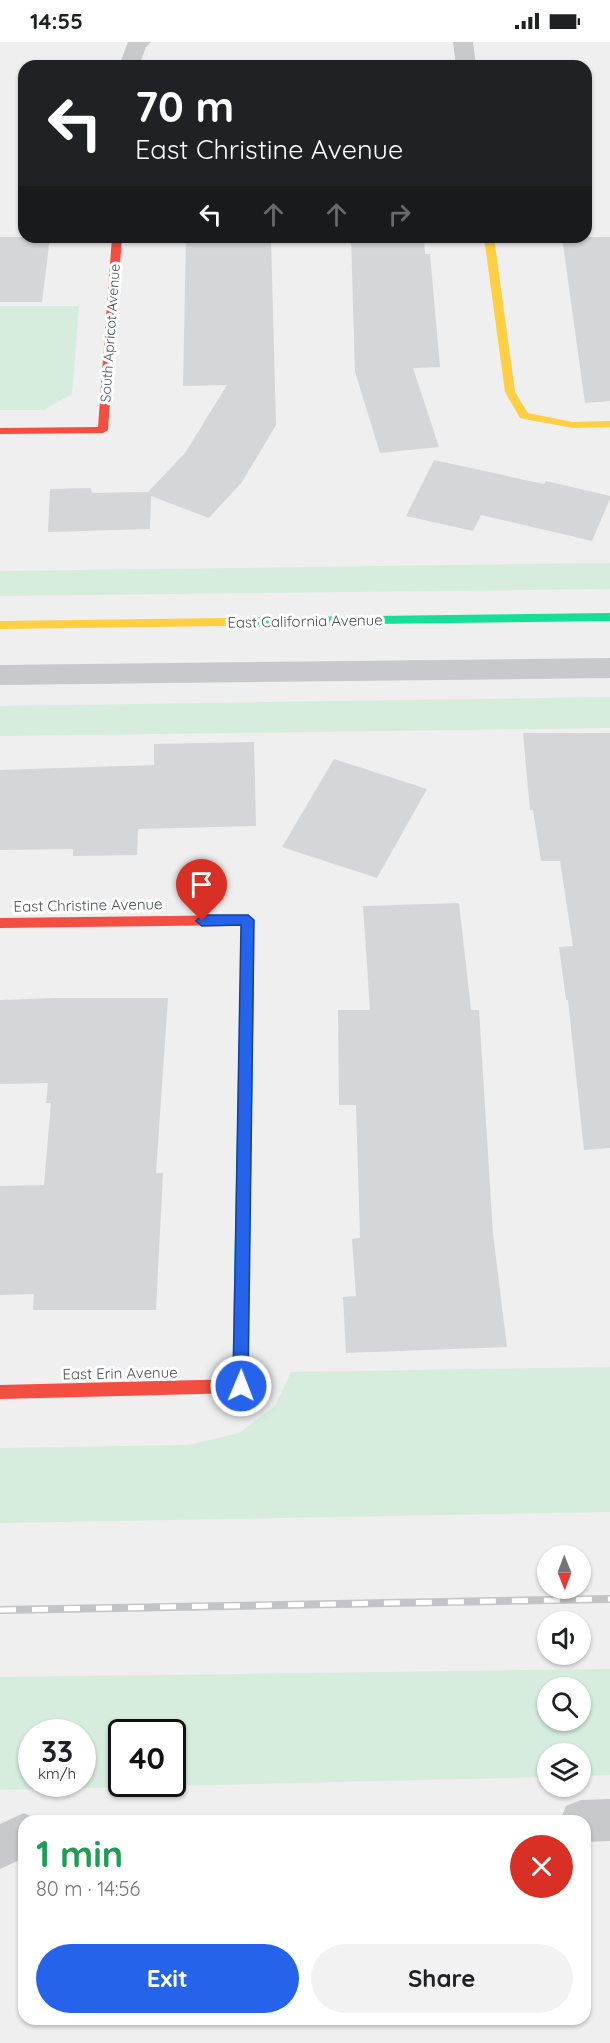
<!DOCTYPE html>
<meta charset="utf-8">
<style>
body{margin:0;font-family:Quicksand,sans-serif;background:#f2f2f2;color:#202124;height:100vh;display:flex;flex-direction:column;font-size:22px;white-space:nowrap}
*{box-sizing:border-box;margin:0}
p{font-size:20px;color:#757577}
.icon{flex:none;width:33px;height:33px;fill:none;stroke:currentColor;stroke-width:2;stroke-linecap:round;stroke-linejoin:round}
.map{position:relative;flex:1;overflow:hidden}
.side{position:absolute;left:18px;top:1773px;width:573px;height:210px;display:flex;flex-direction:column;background:#fff;border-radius:18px;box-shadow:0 2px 4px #0004}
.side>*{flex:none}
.top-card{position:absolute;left:18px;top:18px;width:574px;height:183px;border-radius:18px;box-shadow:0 2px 4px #0004;background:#202124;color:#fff;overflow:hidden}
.needle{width:39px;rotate:179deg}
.tools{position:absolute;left:537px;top:1503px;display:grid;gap:12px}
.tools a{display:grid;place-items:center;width:54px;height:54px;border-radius:50%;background:#fff;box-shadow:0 2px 4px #0004;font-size:30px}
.speed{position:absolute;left:18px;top:1677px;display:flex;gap:12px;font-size:30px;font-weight:700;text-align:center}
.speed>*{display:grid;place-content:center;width:78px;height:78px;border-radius:50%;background:#fff;box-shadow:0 2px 4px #0004;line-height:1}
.speed small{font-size:15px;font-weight:400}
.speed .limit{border:3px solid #111;border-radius:9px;background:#fff;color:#111}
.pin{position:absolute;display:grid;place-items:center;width:51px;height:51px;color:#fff;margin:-62px -26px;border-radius:50% 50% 50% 0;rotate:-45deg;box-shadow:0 0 6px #0007}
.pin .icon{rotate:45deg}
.me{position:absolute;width:66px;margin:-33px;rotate:1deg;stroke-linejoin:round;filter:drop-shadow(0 0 4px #0008)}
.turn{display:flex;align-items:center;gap:21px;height:126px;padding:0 18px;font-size:27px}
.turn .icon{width:78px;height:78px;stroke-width:2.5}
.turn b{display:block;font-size:42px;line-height:51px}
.lanes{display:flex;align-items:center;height:57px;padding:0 18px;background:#0003;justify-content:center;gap:30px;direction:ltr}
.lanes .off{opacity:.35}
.round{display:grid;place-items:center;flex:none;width:63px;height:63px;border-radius:32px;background:#f2f2f2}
.summary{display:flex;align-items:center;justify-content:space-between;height:102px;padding:0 18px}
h1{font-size:36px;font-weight:700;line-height:45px;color:#1e9e55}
.action{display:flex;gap:12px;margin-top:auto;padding:12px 18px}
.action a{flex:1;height:69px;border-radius:36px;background:#2563eb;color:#fff;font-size:24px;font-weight:700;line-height:69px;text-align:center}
.action a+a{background:#f2f2f2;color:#202124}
.status{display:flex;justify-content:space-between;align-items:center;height:42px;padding:0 30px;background:#fff;direction:ltr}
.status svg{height:16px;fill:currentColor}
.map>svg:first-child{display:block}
.green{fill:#d6ecdd;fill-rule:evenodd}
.building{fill:#d5d6d8}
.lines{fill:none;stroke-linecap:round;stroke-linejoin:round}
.street{fill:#c7c9ca;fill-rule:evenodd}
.fast{fill:#16e098;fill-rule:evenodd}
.slow{fill:#ffcf43;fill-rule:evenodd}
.jam{fill:#f24e42;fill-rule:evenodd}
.rail-casing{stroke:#c3c4c5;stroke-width:8}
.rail{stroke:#fff;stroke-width:5;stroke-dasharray:16;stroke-linecap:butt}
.route{fill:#2563eb;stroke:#184099;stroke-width:1.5}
.labels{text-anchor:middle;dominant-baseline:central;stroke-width:6;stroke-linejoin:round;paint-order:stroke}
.far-street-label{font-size:14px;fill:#495259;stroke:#fff}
.street-label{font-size:15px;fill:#495259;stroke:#fff}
</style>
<div class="status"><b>14:55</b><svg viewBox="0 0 49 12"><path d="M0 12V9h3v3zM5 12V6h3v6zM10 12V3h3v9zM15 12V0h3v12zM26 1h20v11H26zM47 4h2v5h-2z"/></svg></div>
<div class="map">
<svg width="610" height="2001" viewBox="0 0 610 2001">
<rect width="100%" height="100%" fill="#efefef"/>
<g class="green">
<polygon points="0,264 79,264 72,352 44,368 0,368"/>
<polygon points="610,521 610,547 0,554 0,529"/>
<polygon points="610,655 610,686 0,694 0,664"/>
<polygon points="610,1325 610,1470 0,1481 0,1406 189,1403 239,1391 275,1364 291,1330"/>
<path d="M610,1627V1733L581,1734L580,1712H548L547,1735L0,1748V1635ZM548,1646H580V1678H548ZM82,1690V1742H32V1690ZM172,1690V1742H122V1690Z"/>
</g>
<g class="building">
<polygon points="0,195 50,195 42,260 0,260"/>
<polygon points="186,195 271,195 276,383 242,440 209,476 151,454 150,487 48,490 50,447 91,446 92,451 148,450 185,411 227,343 183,344"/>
<polygon points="351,195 424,195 425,212 430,212 440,325 413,326 439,405 380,411 355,330"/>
<polygon points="562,195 610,195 610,359 585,361"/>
<polygon points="434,418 544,442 546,439 610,454 610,457 592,499 481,473 473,489 406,474"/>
<polygon points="523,691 610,691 610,1106 584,1108 568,958 566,958 559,905 573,904 560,819 541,819 533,768 530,768"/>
<polygon points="254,700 256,784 138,787 137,813 73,814 73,807 0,808 0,728 154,723 154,702"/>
<polygon points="334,717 427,747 377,836 282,805"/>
<polygon points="459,861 471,968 479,968 493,1192 507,1305 346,1311 343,1255 356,1254 352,1197 360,1196 356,1063 339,1063 338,968 370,968 363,864"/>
<polygon points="57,956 168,956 156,1131 163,1131 156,1268 33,1268 34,1252 0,1253 0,1144 44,1143 51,1061 46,1061 48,1041 0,1042 0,958"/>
</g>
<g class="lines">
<g class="street">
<polygon points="128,0 151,0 146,5 139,24 119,24"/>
<polygon points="453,0 473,0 476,24 456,24"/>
<polygon points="610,616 610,636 0,643 0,623"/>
<polygon points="610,1757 610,1799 585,1800 585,1779 560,1779 566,1764 581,1758"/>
<polygon points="24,1771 40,1779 24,1779 24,1816 0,1827 0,1782"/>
</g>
<g class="fast">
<polygon points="610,571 610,579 225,584 219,580 225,576"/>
<polygon points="247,933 252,934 254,938 248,1344 245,1349 240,1351 235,1349 232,1344 240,938 242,934"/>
</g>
<g class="slow">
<polygon points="484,195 494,195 515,350 528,371 573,380 610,379 610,385 573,386 524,377 520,376 505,350"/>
<polygon points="225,576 231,580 225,584 0,587 0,579"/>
</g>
<g class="jam">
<polygon points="112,195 122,195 108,388 103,391 0,392 0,386 98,385"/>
<polygon points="248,873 254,878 254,938 252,942 242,942 240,938 241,883 0,886 0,876"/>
<polygon points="240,1337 245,1339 248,1344 245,1349 240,1351 0,1357 0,1343"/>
</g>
<g class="rail-casing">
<polyline id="rail" points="0,1568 610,1557"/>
</g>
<use href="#rail" class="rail"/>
</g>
<polygon class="route" points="202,873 248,873 254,878 248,1344 246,1350 241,1352 235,1350 233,1344 241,883 202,884 196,879"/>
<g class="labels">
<g class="far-street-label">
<text transform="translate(110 291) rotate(-86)">South Apricot Avenue</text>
</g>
<g class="street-label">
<text transform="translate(305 579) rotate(-1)">East California Avenue</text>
<text transform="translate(88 863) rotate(-1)">East Christine Avenue</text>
<text transform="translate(120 1331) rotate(-1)">East Erin Avenue</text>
</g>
</g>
</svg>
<div class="tools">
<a><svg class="needle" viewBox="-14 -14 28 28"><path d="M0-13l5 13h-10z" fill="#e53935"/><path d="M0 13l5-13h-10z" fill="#757577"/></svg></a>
<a><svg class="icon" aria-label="sound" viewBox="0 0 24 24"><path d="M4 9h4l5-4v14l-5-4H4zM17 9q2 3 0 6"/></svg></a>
<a><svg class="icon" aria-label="search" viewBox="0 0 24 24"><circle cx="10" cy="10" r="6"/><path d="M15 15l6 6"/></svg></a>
<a><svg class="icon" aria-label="layers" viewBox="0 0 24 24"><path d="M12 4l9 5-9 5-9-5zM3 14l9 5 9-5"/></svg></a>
</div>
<div class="speed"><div>33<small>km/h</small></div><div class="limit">40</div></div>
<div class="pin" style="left:202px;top:879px;background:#d93025"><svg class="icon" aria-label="arrive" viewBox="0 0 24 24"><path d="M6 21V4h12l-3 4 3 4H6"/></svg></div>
<svg class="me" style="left:241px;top:1344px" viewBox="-20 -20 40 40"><circle r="17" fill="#2563eb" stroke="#fff" stroke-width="3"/><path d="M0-11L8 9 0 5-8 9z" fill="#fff"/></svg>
<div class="top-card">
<div class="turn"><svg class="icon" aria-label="left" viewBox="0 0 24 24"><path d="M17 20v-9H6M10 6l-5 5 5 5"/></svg><div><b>70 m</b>East Christine Avenue</div></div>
<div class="lanes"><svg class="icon" aria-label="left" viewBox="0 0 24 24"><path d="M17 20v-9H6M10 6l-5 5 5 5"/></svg><svg class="icon off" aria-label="ahead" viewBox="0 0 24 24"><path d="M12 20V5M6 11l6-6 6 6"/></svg><svg class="icon off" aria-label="ahead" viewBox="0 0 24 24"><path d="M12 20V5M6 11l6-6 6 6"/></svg><svg class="icon off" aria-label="right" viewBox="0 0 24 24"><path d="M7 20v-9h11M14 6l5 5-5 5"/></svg></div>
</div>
<section class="side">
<div class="summary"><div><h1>1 min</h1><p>80 m · 14:56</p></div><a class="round" style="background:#d93025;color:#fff"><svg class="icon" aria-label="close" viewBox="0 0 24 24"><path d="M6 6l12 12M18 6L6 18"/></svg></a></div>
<div class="action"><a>Exit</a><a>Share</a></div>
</section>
</div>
